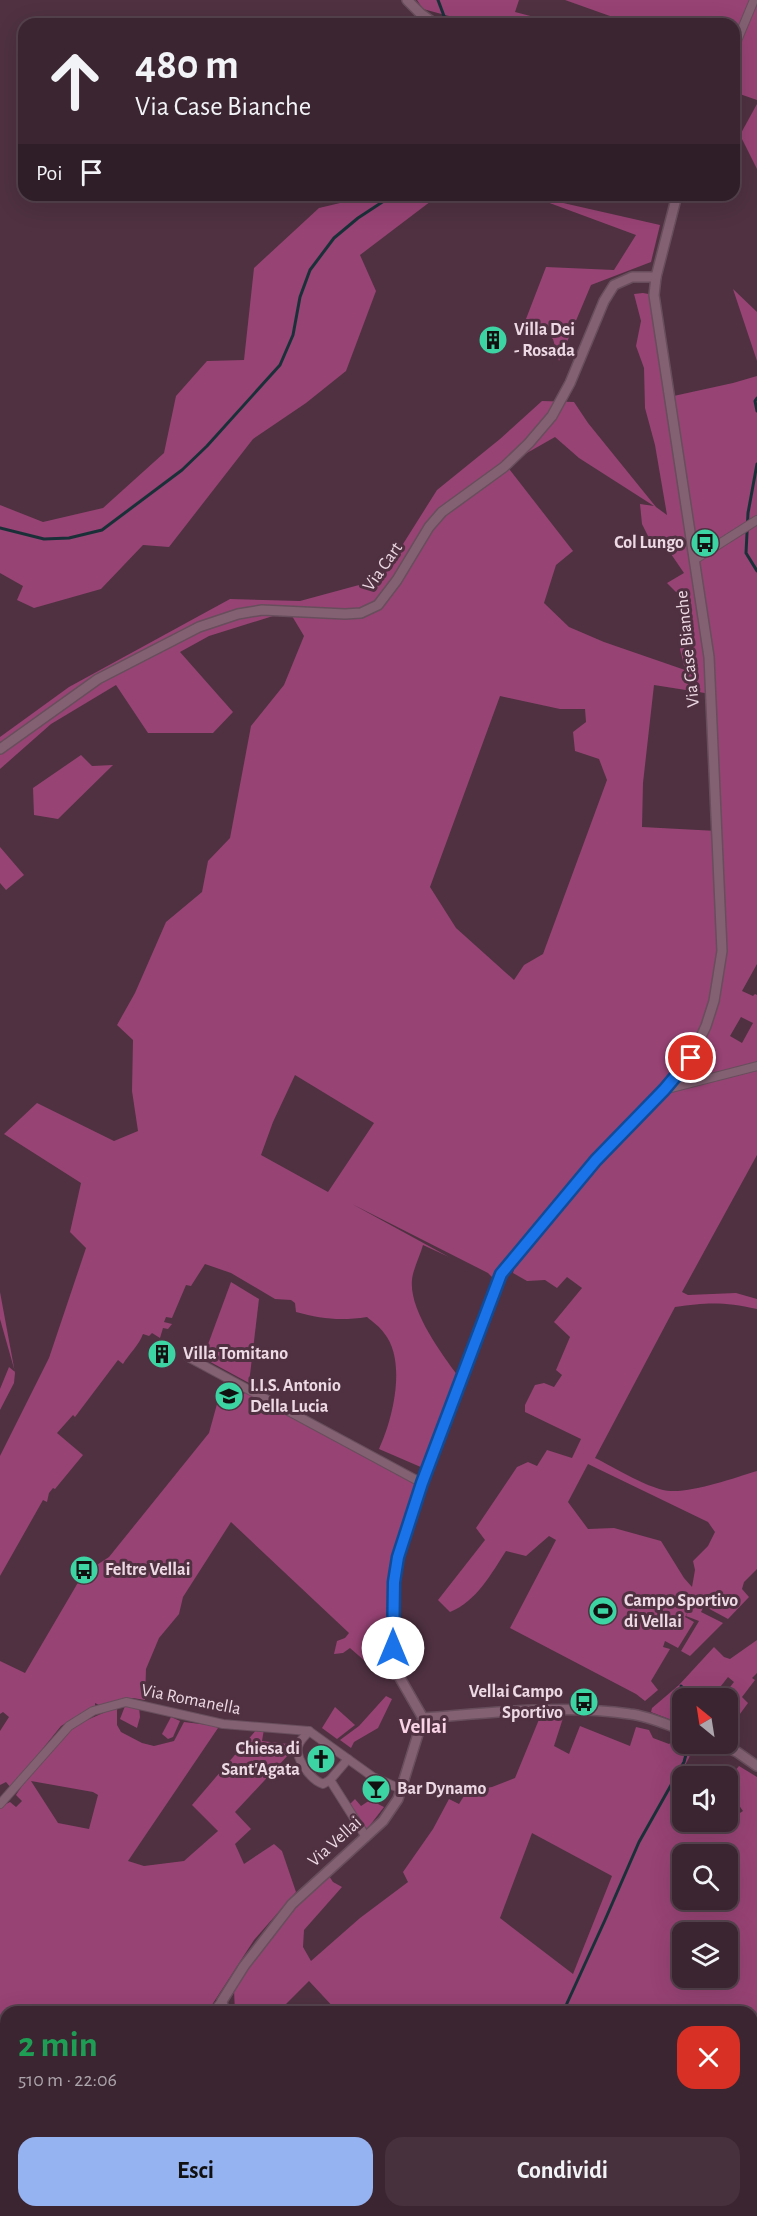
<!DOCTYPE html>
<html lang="it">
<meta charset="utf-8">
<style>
body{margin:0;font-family:"Alegreya Sans",sans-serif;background:#46313d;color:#f1f3f6;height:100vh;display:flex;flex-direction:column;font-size:22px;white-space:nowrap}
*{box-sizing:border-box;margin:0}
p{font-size:20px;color:#aca5ab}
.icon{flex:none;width:33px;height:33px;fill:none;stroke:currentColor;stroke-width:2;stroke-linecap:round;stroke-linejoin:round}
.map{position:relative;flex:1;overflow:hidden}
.details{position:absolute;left:0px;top:2006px;width:758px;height:212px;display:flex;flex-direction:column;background:#3b2531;border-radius:18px 18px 0 0;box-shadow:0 6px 24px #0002,0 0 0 2px #54424d}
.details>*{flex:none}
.hud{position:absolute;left:18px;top:18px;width:722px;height:183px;border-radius:18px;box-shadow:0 6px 24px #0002,0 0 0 2px #54424d;background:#3b2531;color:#f1f3f6;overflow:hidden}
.needle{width:39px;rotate:330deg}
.tools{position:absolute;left:672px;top:1688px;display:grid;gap:12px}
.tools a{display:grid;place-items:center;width:66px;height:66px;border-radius:12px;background:#3b2531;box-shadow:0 6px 24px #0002,0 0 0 2px #54424d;font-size:30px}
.pin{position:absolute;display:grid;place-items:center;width:51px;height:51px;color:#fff;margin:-26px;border:3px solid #fff;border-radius:50%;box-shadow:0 2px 6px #0007}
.me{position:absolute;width:66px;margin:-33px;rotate:0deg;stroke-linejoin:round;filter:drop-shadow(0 0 4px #0008)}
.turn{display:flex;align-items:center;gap:21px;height:126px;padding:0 18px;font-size:27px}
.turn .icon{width:78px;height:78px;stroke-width:2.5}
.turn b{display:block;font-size:42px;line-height:51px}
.then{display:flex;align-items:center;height:57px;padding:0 18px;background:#0003;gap:12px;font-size:22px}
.round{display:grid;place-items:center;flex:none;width:63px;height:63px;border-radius:18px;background:#46313d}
.headline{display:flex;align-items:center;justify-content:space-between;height:102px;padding:0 18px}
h1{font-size:36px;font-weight:700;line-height:45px;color:#1e9e55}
.action{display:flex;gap:12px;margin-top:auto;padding:12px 18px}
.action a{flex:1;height:69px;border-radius:18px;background:#95b2f1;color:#111;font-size:24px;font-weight:700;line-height:69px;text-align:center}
.action a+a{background:#46313d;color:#f1f3f6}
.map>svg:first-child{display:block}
.green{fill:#974374;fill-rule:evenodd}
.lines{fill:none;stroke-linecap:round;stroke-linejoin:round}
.stream{stroke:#1a3039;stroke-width:3}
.minor-casing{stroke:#684e5c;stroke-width:10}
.tertiary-casing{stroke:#684e5c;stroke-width:12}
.minor{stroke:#836173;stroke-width:8}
.tertiary{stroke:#836173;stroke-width:9}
.route-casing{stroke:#114b97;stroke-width:15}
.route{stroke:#1a73e8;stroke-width:10}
.labels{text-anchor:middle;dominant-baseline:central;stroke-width:6;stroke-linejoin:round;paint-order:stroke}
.poi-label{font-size:18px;font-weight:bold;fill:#edd9e3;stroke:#4f3141;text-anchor:start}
.street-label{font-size:18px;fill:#edd9e3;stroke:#4f3141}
.quarter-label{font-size:21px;font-weight:bold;fill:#fad3e7;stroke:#4f3141}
</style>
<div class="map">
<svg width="757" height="2216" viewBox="0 0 757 2216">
<rect width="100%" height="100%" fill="#4f3141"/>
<g class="green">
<polygon points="417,0 519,0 515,12 561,24 455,24 450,21 449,16 423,9"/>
<polygon points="565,0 751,0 734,37 734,24 624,24 624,21"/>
<polygon points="757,0 757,100 734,92 734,48"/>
<polygon points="757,104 757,169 740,135"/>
<polygon points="374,195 439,195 360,255 376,291 346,371 306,403 253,439 169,547 143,545 101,589 34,608 17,600 23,586 0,573 0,505 43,522 103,508 164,453 176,396 207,361 244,360 254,268 319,208"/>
<polygon points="528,195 660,225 651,262 591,285 559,361 553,339 526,319 546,267 614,270 636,235"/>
<polygon points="733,289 757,312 757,361"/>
<path d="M643,293L654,295L669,397L733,383L757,376V964L742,991L753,996L755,994L757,995V1155L682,1292L688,1295L736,1293L757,1299V1309C725,1302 708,1302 675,1307L595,1458C614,1467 652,1491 671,1491C695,1492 734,1478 757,1471V1569L744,1582L742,1589L749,1597L728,1619L704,1606L701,1612L723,1623L690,1656L681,1651L699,1621L686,1616L689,1610L685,1617L694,1622L678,1648L665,1641L663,1647L670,1649L651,1681L658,1690L645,1701L636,1694L510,1628L556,1540L549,1536L526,1556L506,1551C491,1574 477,1601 450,1612L438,1600L485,1540L476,1528L517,1467L528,1462L537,1466L547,1450L572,1458L581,1439L525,1412V1405L535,1385L544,1383L554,1387L562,1375L556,1370L570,1337L554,1322L582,1288L567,1277L557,1288L545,1280L527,1281L513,1273L518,1256L618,1140L687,1069L703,1046L715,1012L714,1001L691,1058L495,1280L488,1273L352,1204L449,1257L423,1245C420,1256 413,1269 412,1280C409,1310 441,1353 458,1376L423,1468L379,1449C393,1419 407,1361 384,1333C380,1327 373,1322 367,1317C341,1321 321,1319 296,1312L295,1303L291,1300L275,1299L231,1273L205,1264L191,1286L186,1285L172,1318L166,1317L164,1322L172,1324L168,1329L163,1328L160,1338L152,1333L149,1336L143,1334C139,1345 129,1354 123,1364L118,1360L75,1417L73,1415L57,1433L83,1455L55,1489L53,1488L49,1493L47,1502L43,1500L0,1576V1456L49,1358L86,1248L70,1232L81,1183L4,1134L37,1103L114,1141L138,1131L132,1091L133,1040L117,1025L135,993L166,922L202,892L208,861L230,838L251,726L284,685L304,636L289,611L209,636L180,652L233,712L213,733H148L116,685L51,724L0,769V737L69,687L230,599L300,601L381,579L437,490L500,439L542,401L574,402L588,423L656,507L667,515L655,445L645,408L644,368L636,346L641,321L634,294ZM555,437L579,458L654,506L640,504L642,524L653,546L671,554L684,573L667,583L681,597L687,629L680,649L685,670L604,642L569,627L544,603L556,565L573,551L506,465ZM654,685L711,694L717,831L642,827L643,783ZM500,696L560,709H585L586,722L573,732L575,751L599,759L607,780L543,954L524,965L514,980L456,928L430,887ZM741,1017L753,1023L742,1043L730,1036ZM295,1075L374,1123L328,1192L261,1155L273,1122ZM588,1464L708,1522L715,1532L708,1546L693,1561L695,1570L692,1587L684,1578L661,1541L614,1528L588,1529L568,1502Z"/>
<polygon points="81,755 92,766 113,765 58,819 34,815 33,788"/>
<polygon points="0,847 24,875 6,890 0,883"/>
<polygon points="231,1282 259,1299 249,1383 203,1358"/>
<polygon points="0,1292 15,1373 14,1383 0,1410 0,1389 9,1367 15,1372 0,1319"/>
<path d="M222,1386L242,1398L245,1392L417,1483L418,1488L403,1532L390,1611L386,1614C387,1627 385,1637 382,1650L380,1648L377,1652L378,1666L374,1669L350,1648L343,1653L334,1654L337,1641L345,1638L349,1633L231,1522L183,1597L179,1614L159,1638L146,1669L145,1700L133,1698L99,1705L95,1703V1706L61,1726L11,1788L6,1782L0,1785V1731L9,1717L3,1712L0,1714V1661L25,1673L83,1574L109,1557L209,1433Z"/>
<polygon points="757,1640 757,1673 752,1678 755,1680 742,1697 748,1703 737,1718 731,1716 728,1717 728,1712 735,1701 728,1697 723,1696 734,1682 728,1677 717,1691 715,1688 708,1698 682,1698 682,1724 651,1712 652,1708 679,1685 714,1647 724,1657 730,1659"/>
<polygon points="386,1696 392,1699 378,1728 354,1742 351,1748 340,1740 359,1726"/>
<polygon points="125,1706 139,1707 140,1717 137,1728 120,1719"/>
<path d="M117,1707V1725L121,1732L142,1743L154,1746L174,1741L184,1722L217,1726L218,1728L128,1861L144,1866L184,1861L218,1831L192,1805L257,1729H264L262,1741L288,1744L287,1752H291L235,1812L251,1829L235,1844L244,1864L274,1844L282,1851L296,1892L254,1940L208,2011L6,2012V2211H60L56,2216H0V1807L10,1802L16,1807L22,1801L16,1795L33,1769L71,1727ZM31,1781L93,1792L98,1795L89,1829L58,1823Z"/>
<polygon points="335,1707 355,1725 337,1739 322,1728"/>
<polygon points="171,1717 180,1721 173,1737 168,1739 162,1734"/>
<path d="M540,1717L563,1718L554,1746L569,1754L580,1726L630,1746L636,1727L649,1730L653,1738L669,1744L681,1736L682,1743H693L689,1758L675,1783L682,1785V1821H702L709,1833L743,1811L728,1790V1779L739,1766L757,1777V2216H292L285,2211H752V2012H433L426,2004L418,2011H337L309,1981L279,2011L235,2012L234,1990L246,1968L300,1900L329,1876L333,1882L342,1887L304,1930L303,1947L311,1961L360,1918L408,1882L403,1872L433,1829L449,1799L459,1804L467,1791L492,1787L515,1778ZM532,1833L612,1876L573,1974L500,1918ZM682,1854H728V1899H682ZM682,1932H728V1977H682Z"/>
<polygon points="355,1799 361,1806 370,1800 384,1807 367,1829 349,1805"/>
</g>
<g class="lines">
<g class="stream">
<polyline points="438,0 447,24"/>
<polyline points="757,398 755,401 757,411"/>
<polyline points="757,464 748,513 746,553 757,571"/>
<polyline points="0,528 44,539 69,538 102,530 182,470 207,446 280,365 293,335 300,297 310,270 334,238 358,218 393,195"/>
<polyline points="681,1686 690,1698"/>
<polyline points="563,2012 605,1920 639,1842 684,1762 689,1743"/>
<polyline points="498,2216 499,2211"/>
</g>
<g class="minor-casing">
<g id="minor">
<polyline points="734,48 754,0"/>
<polyline points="694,560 757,520"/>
<polyline points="664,1090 757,1066"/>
<polyline points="188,1357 422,1483"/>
<polyline points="309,1731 373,1777 401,1789"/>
<path d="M309,1731C306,1735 301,1739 299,1744C293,1757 311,1780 323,1784L330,1780L348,1759"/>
<polyline points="330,1780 366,1837"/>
<polyline points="0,1804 69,1726 93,1711 126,1702 223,1724 309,1731"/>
<polyline points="213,2012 222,2001"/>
<polyline points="36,2216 38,2211"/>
</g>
</g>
<g class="tertiary-casing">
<g id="tertiary">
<polyline points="407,0 421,14 435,24"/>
<polyline points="0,749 98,679 199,627 238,614 262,610 345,614 361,613 378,605 397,580 429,527 442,512 504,467 529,443 552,416 570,383 604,301 614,285 632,277 656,277"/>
<path d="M423,1718C491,1713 561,1704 630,1714C648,1716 665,1724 682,1730"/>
<polyline points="716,1743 737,1752 757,1766"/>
<polyline points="224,2012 222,2001 244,1966 292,1904 383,1821 398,1799 423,1718 400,1678 394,1659 393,1596 395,1568 422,1483 501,1274 596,1160 664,1090 691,1058 706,1026 714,1001 722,951 709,657 654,295 656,277 677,195"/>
<polyline points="243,2211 245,2216"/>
</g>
</g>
<use href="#minor" class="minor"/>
<use href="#tertiary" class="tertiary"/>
</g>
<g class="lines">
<g class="route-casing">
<polyline id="route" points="393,1648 394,1582 398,1557 422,1483 501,1274 596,1160 664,1090 691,1058"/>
</g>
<use href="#route" class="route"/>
</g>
<defs>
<g id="building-disc" transform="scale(1.5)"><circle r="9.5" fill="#3dd4a3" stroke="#4f3141"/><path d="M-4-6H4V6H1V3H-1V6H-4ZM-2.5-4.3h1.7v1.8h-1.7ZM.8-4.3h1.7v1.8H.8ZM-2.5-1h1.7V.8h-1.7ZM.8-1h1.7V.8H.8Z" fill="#111"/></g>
<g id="bus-disc" transform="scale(1.5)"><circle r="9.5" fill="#3dd4a3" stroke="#4f3141"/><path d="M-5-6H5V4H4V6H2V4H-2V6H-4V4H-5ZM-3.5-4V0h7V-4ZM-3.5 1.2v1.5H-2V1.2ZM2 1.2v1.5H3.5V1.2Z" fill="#111"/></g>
<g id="school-disc" transform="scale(1.5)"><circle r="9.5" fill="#3dd4a3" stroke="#4f3141"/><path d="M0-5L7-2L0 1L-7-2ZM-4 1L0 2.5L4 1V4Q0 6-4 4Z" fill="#111"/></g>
<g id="stadium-disc" transform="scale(1.5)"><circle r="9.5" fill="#3dd4a3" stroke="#4f3141"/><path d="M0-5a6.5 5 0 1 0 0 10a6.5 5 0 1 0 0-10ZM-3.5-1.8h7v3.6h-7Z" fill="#111"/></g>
<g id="church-disc" transform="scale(1.5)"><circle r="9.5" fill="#3dd4a3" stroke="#4f3141"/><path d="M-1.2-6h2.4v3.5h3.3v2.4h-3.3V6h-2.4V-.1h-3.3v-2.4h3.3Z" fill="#111"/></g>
<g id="bar-disc" transform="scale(1.5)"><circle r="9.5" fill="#3dd4a3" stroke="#4f3141"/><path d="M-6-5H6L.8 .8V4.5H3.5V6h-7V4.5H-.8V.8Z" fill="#111"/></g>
</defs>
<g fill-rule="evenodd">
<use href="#building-disc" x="493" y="340"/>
<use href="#bus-disc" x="705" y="543"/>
<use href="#building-disc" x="162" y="1354"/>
<use href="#school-disc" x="229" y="1396"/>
<use href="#bus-disc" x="84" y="1570"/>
<use href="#stadium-disc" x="603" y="1611"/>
<use href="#bus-disc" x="584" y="1702"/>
<use href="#church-disc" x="321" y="1759"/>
<use href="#bar-disc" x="376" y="1789"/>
</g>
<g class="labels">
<g class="poi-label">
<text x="514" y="330">Villa Dei<tspan x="514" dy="21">- Rosada</tspan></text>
<text x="684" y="543" text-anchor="end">Col Lungo</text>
<text x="183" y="1354">Villa Tomitano</text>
<text x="250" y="1386">I.I.S. Antonio<tspan x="250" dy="21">Della Lucia</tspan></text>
<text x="105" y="1570">Feltre Vellai</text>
<text x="624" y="1601">Campo Sportivo<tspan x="624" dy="21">di Vellai</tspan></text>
<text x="563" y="1692" text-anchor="end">Vellai Campo<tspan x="563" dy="21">Sportivo</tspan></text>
<text x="300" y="1749" text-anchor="end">Chiesa di<tspan x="300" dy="21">Sant'Agata</tspan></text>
<text x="397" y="1789">Bar Dynamo</text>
</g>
<g class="street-label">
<text transform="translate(383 567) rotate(-55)">Via Cart</text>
<text transform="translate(688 649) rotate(-96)">Via Case Bianche</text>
<text transform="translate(191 1700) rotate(11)">Via Romanella</text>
<text transform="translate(335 1842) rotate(-42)">Via Vellai</text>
</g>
<g class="quarter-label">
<text x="423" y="1726">Vellai</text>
</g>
</g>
</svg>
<div class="tools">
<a><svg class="needle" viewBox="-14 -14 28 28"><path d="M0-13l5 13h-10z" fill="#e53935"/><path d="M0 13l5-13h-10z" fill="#aca5ab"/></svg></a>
<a><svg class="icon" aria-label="sound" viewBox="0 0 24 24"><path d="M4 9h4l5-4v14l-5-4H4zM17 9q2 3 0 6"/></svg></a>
<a><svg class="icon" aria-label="search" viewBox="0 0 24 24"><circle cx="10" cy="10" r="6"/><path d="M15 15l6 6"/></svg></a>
<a><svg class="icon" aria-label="layers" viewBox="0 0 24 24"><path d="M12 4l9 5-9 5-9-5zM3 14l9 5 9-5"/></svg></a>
</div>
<div class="pin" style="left:691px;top:1058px;background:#d93025"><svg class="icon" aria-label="arrive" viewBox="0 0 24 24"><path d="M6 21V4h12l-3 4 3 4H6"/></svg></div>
<svg class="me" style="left:393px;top:1648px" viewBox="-20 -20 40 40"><circle r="19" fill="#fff"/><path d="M0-13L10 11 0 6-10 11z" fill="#1a73e8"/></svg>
<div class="hud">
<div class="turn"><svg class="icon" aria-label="ahead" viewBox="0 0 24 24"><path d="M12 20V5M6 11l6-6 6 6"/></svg><div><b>480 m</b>Via Case Bianche</div></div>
<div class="then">Poi<svg class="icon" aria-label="arrive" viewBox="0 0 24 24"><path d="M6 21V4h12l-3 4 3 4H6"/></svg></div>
</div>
<section class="details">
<div class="headline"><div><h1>2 min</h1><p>510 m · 22:06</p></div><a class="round" style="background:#d93025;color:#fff"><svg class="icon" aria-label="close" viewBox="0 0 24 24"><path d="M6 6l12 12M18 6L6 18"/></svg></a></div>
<div class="action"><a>Esci</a><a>Condividi</a></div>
</section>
</div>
